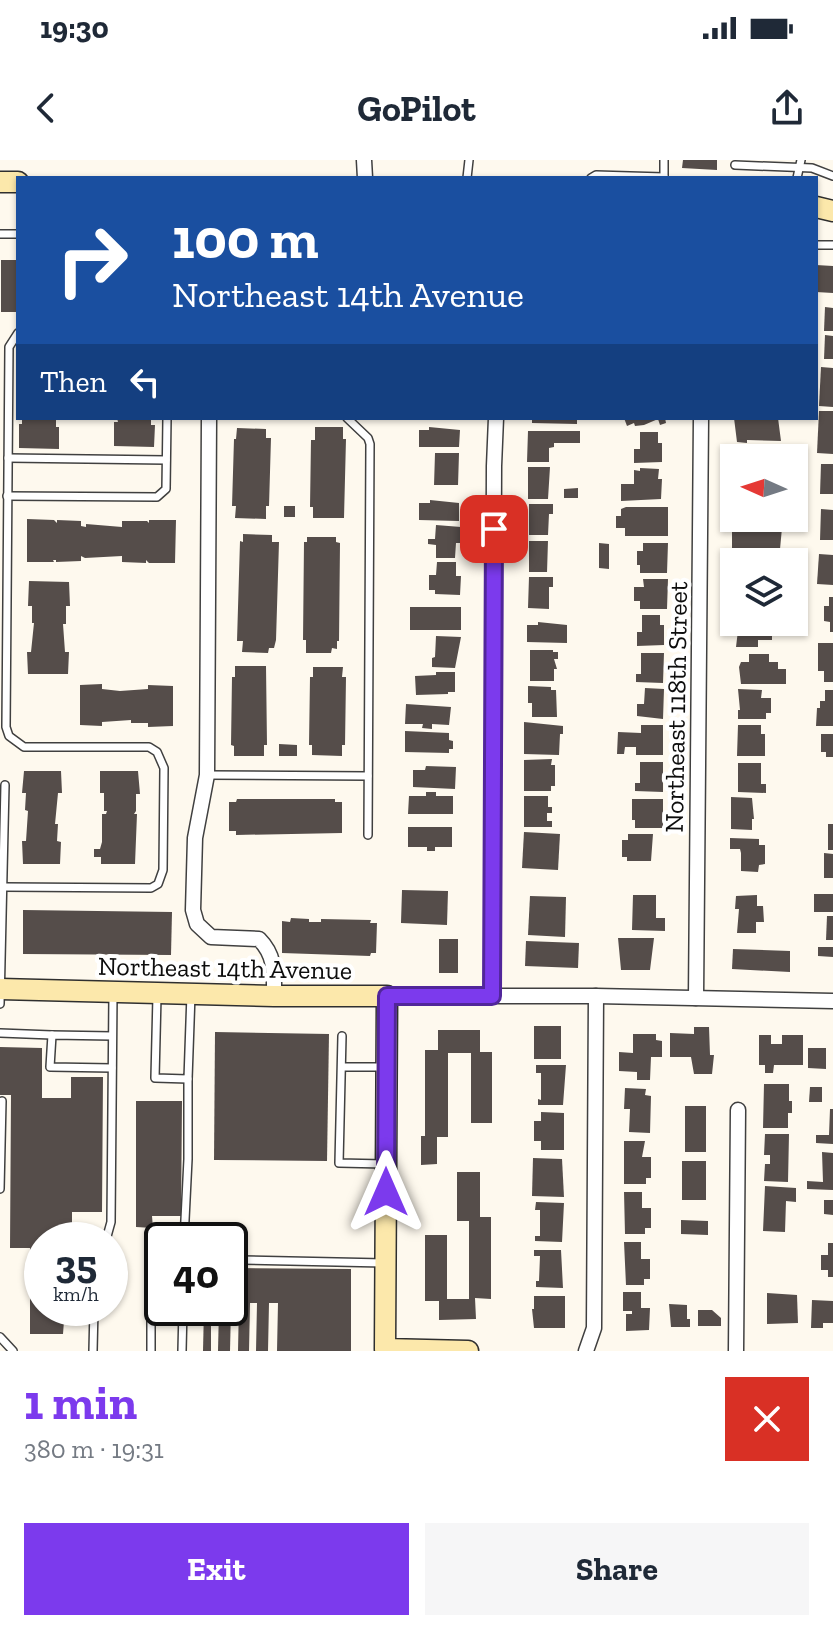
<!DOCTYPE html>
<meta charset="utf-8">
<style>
body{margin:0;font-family:"Zilla Slab",serif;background:#f6f6f7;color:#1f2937;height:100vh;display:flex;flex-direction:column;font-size:30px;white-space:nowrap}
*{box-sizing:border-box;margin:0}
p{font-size:26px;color:#747a83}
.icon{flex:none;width:44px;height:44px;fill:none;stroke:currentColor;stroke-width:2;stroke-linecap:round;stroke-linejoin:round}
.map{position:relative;height:1191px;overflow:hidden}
.side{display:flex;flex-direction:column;background:#fff;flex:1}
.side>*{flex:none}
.guide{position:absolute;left:16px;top:16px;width:802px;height:244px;border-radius:0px;box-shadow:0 2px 6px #0004;background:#1a4fa0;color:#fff;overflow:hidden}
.needle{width:52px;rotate:273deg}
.buttons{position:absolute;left:720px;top:284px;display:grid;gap:16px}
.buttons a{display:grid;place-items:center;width:88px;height:88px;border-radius:0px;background:#fff;box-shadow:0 2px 6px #0004;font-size:40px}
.speed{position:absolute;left:24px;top:1062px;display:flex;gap:16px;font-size:40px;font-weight:700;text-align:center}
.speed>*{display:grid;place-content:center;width:104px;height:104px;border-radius:50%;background:#fff;box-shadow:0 2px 6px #0004;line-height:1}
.speed small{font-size:20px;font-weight:400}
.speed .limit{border:4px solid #111;border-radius:12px;background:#fff;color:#111}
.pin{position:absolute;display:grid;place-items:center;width:68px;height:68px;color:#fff;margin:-34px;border-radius:16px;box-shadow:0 4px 12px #0006}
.me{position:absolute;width:88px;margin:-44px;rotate:0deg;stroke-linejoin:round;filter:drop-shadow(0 0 6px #0008)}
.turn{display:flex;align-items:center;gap:28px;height:168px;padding:0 24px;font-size:36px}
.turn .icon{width:104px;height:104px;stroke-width:2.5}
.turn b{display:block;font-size:56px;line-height:68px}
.then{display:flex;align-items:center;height:76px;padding:0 24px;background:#0003;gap:16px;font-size:30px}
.round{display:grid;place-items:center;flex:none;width:84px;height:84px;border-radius:0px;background:#f6f6f7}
.summary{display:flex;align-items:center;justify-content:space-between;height:136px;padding:0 24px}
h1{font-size:48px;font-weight:700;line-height:60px;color:#7c3aed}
.button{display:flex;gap:16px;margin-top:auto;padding:16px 24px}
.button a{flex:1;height:92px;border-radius:0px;background:#7c3aed;color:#fff;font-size:32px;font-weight:700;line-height:92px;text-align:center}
.button a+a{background:#f6f6f7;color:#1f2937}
.status{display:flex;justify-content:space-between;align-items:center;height:56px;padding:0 40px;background:#fff;direction:ltr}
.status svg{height:22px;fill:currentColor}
header{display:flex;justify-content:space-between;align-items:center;height:104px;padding:0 24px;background:#fff;font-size:36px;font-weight:700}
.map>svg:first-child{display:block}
.building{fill:#554d4a}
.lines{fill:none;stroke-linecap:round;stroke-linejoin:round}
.lane-casing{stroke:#404040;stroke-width:10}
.street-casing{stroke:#404040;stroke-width:17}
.secondary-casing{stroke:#2f2f2f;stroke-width:23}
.lane{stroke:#fff;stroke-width:7}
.street{stroke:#fff;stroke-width:14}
.secondary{stroke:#fce8ab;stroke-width:20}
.route-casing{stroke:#51269a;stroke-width:20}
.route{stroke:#7c3aed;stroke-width:14}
.labels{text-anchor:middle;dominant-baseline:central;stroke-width:8;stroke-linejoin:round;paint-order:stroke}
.street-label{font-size:26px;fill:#0d0d0d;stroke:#fff}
</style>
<div class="status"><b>19:30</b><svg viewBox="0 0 49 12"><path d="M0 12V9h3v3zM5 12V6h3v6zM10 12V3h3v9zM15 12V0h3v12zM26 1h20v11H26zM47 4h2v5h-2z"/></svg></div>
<header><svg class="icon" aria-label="back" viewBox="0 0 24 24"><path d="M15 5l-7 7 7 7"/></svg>GoPilot<svg class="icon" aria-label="share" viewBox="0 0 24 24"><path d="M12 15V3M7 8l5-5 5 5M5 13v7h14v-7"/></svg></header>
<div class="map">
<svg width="833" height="1191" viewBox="0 0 833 1191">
<rect width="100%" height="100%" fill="#fef9ee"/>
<g class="building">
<polygon points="683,0 717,0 717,10 682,8"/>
<rect x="1" y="100" width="17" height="52"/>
<polygon points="816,105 833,106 833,133 816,132"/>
<polygon points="825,147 833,148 833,171 824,171"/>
<polygon points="825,175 833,176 833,199 824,199"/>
<polygon points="821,207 833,208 833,247 819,246"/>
<polygon points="819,251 833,251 833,294 817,293"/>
<polygon points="22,258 56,258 56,267 59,267 59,289 19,288 19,264 22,264"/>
<polygon points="117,258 151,258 151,265 155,265 154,287 114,286 114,262 118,262"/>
<polygon points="532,258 577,258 577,264 532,263"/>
<polygon points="624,258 665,258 666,263 660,265 658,259 644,265 635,266 634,263 627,266"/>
<polygon points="734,258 778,258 781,281 747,280 747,283 737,282"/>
<polygon points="315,267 343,267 343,279 346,279 344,358 313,358 313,347 310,347 311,280 315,280"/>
<polygon points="429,267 460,270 459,287 419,287 419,270 429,270"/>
<polygon points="237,268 266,269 266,278 271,278 269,346 266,346 266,359 235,358 236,346 232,346 234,279 236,279"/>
<polygon points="528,271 580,271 580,283 554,283 554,287 549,288 549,302 527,302"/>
<polygon points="640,272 658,272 658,283 662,283 662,302 634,303 634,289 640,289"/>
<rect x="732" y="288" width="25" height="10"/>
<polygon points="435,293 459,293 458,325 434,325"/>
<polygon points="794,301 800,301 800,311 807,311 807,325 794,327"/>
<polygon points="821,304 833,304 833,334 820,334"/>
<polygon points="528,307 550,307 548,339 528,339"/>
<polygon points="640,308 659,309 658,319 662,319 661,339 621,341 621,324 634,324 634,310 640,311"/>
<polygon points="578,328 578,338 564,338 564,329"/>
<polygon points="430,340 459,343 459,361 419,360 419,343 430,343"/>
<polygon points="529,344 553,344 553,354 549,354 548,375 529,375"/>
<rect x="284" y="346" width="11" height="11"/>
<polygon points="626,347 668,347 668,376 625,376 625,368 616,368 616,356 621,356 621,349"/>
<polygon points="821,349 833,350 833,380 820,380"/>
<polygon points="27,359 54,360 57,363 57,360 81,361 81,366 86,367 86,364 122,367 122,361 147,361 149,363 149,360 176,360 175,403 149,403 146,400 146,403 122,402 122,396 85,398 81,396 81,401 56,402 56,400 53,400 54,402 27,402"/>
<polygon points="436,365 461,367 460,383 456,383 455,398 436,398 436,385 428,384 428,379 435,379"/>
<polygon points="732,368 782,368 780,389 732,389"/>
<polygon points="243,374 272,375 272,382 279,382 276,480 274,488 269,488 268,493 242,492 243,481 237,481 240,381 243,382"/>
<polygon points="307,377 336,377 336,382 340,383 339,481 337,481 337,489 332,488 331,493 306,493 306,480 303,480 304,382 307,382"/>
<polygon points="529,381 548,381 547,412 529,412"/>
<polygon points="599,383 609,384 609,409 599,408"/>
<polygon points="643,383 668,383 667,413 640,413 640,405 637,405 637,391 643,391"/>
<polygon points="819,394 833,395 833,425 817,424"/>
<polygon points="437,402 456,402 456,416 461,416 460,435 435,434 435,430 429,430 429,415 436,415"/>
<polygon points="529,417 553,417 553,427 549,427 549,449 528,448"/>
<polygon points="643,419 668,419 667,449 640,449 640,441 634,441 634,427 644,427"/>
<polygon points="29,421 69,422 70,446 66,446 66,464 63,464 65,492 69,492 68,514 28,514 27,492 31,492 34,463 32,463 32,446 28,446"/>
<polygon points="829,437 833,437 833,472 830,472 830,462 824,461 824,446 829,446"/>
<rect x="410" y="447" width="51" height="23"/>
<polygon points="642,455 660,455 660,465 664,465 664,485 637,486 637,472 642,472"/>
<polygon points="538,462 567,465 567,483 527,482 527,465 538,465"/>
<polygon points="739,462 758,462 758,468 772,464 772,480 758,480 758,487 736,487"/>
<polygon points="436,476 461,477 455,508 432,507 432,498 435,497"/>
<polygon points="818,483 833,483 833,522 824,522 824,511 818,511"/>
<polygon points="530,490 553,490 553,492 558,492 558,499 554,499 557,509 554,509 554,521 530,521"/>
<polygon points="641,493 664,493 663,523 636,522 636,514 641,514"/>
<polygon points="749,494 769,494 769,502 778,502 778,509 786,509 786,524 741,524 739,507 741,502 749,502"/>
<polygon points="235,506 266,506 267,585 264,585 264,596 234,596 234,586 231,585 232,517 235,517"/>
<polygon points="313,507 343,507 342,517 346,517 345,585 342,585 342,596 312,595 312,585 309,585 310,517 313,517"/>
<polygon points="436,512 455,512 455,532 448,532 448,534 416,535 415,516 436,515"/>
<polygon points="102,524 102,529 120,531 148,529 148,525 173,526 173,566 148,567 148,563 131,563 131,560 102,562 102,566 80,565 80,525"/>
<polygon points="528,526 551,527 551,530 556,530 557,557 532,557 532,543 528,543"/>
<polygon points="645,528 664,529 663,559 637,556 637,544 644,544"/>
<polygon points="738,529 762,530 761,538 771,538 771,553 766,553 766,559 738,559 738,550 740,550"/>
<polygon points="825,530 833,530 833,566 816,566 817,548 820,548 820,541 825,541"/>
<polygon points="406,544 451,547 449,565 432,564 432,569 422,568 423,564 405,564"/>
<polygon points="524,562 563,566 563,574 560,574 559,595 524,594"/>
<polygon points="641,565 663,565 663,595 636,595 636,587 625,587 624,594 617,594 618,572 641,573"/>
<polygon points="738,565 761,565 761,574 765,574 765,596 737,596"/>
<polygon points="405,571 449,573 449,580 453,581 453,589 449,589 449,593 405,592"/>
<polygon points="821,574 833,574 833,597 826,597 826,592 821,592"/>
<polygon points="279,584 297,585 297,596 279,596"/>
<polygon points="552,599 551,605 555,605 555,626 551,626 551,631 524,631 524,600"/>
<polygon points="640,602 663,602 663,632 635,631 635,623 640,623"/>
<polygon points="738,603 761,603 761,624 766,624 766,633 738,632"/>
<polygon points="426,606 456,607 455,629 413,627 413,610 425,610"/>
<polygon points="24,611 61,611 62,633 58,633 55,664 58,664 57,681 61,682 60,704 23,704 22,681 26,681 28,651 25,650 26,633 22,633"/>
<polygon points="100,611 138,611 140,634 136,634 136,651 134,654 137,654 135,704 101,704 101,697 94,697 94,689 100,689 102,682 102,654 106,654 107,651 104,651 104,633 100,633"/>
<polygon points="426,632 436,632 436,636 453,636 453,654 408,654 409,636 426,636"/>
<polygon points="524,636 548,636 548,647 552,647 552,653 547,653 547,661 552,661 552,667 524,667"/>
<polygon points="731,637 752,638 754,659 752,659 752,670 731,669"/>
<polygon points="237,639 335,639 335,642 342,642 342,673 236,675 236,671 229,671 229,642 236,642"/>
<polygon points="632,639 663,639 663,668 635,668 635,660 632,660"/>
<rect x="828" y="664" width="5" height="26"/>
<polygon points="408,667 452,667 452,687 435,687 435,691 427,691 427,687 408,687"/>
<polygon points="524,672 560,674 558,710 522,708"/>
<polygon points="628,674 653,674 651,701 627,701 627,697 622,697 622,680 628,680"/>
<polygon points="730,678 759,679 759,685 765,685 765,704 759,705 758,712 741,711 741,693 740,689 730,689"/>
<polygon points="824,693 833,694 833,718 824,718"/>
<polygon points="402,730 448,731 447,765 401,763"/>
<rect x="814" y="734" width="19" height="18"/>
<polygon points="633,735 656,735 656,758 665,758 665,771 632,770"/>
<polygon points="757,735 757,746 763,746 764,762 756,762 756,773 737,773 739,749 735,749 736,736"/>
<polygon points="530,736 566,737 565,777 528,775"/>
<polygon points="23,750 172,752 171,795 23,794"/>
<polygon points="827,756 833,756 833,780 826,780"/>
<polygon points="291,758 309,759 309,762 321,762 321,759 371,760 370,763 377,763 376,793 371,793 370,796 282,793 282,761 290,762"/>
<polygon points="618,778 654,778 650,810 621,810"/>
<rect x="439" y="779" width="19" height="34"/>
<polygon points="526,781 579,783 578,808 525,806"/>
<polygon points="818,787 833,787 833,797 818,796"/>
<polygon points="733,789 790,791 790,812 732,809"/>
<rect x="534" y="866" width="27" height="33"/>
<polygon points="694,867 709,867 710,895 714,895 712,914 694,914 691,897 670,897 670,873 694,874"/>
<polygon points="438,870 480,870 480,892 492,892 492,963 471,963 471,893 448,893 448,977 437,977 437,1004 421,1005 421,976 425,976 425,890 438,890"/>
<polygon points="215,872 329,874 327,1001 214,1000"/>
<polygon points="633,874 656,874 656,880 662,881 662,897 651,897 650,920 637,920 637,912 619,911 619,892 633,893"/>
<polygon points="759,875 771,875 771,884 782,884 782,875 803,875 803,905 774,905 773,913 765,913 765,905 759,905"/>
<polygon points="0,887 42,888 42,938 71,938 71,917 103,917 102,1052 72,1052 72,1080 42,1080 42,1148 65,1148 63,1174 30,1174 30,1088 10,1088 11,935 0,935"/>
<polygon points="808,888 826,888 826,909 808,908"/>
<polygon points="536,905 566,905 563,945 538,945 538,939 541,940 541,913 536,913"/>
<polygon points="764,924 789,924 789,941 792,941 792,953 788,953 788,968 763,968"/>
<polygon points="810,927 822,927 822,942 809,942"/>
<polygon points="625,928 646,929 645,935 651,936 650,973 629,972 630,949 624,949"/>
<polygon points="136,941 182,941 181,1056 152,1056 153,1068 136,1067"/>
<rect x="685" y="946" width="21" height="46"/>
<polygon points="830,949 833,949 833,984 816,983 816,975 829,975"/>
<polygon points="541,952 564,953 564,990 541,990 541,981 534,981 534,961 541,961"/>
<polygon points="765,974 789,974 788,1022 764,1021 765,1004 770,1004 770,995 764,995"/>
<polygon points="624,981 645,981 642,997 651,997 651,1018 646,1018 646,1024 624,1024"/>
<polygon points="822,992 833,993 833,1030 807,1029 807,1021 823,1022"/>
<polygon points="533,998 562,999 564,1037 532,1036"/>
<rect x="682" y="1001" width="24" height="39"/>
<polygon points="457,1012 480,1012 480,1057 491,1057 491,1139 475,1138 476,1159 439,1160 439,1141 425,1141 425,1075 447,1075 447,1139 469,1139 469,1061 457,1061"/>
<polygon points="765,1026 796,1028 796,1042 786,1041 785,1072 763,1071"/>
<polygon points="624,1032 642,1032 642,1048 651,1048 651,1068 645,1068 645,1074 625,1074"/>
<polygon points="824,1040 833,1040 833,1055 824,1054"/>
<polygon points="536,1042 564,1043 562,1082 535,1081 535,1076 540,1076 540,1050 535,1050"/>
<polygon points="681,1060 708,1061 708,1075 681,1074"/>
<polygon points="624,1082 641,1082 641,1099 650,1099 650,1119 644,1119 644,1125 626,1125"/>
<polygon points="230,1083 236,1083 236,1108 351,1109 351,1191 277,1191 278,1143 269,1143 268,1191 256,1191 257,1143 250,1143 249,1191 238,1191 239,1143 230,1144"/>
<polygon points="828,1083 833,1083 833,1117 828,1117 828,1110 821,1110 821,1095 828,1095"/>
<polygon points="534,1090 561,1090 563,1128 536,1127 536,1121 539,1121 540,1096 534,1096"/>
<polygon points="623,1132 641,1132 641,1148 650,1148 649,1170 626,1171 626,1154 632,1154 632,1151 623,1151"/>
<polygon points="767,1133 797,1135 798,1163 767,1164"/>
<polygon points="534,1136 565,1136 565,1168 534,1168 532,1149 534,1149"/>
<polygon points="812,1140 833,1141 833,1163 823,1163 823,1168 811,1168"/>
<polygon points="669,1144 687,1145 687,1159 690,1159 690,1167 671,1167"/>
<polygon points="204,1148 211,1148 211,1191 203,1191"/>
<polygon points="219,1148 231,1148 230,1191 218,1191"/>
<polygon points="698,1150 712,1150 721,1158 721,1166 698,1166"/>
</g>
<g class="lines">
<g class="lane-casing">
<g id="lane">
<polyline points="735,5 812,8 833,16"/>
<polyline points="467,18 469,0"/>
<polyline points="591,18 596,15 664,17"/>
<polyline points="664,18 664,0"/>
<polyline points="797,18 801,0"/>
<polyline points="0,74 18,74"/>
<polyline points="816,85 833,85"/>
<polyline points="347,258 368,278 370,284 368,675"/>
<polyline points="8,298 166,300"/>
<polyline points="7,336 157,337 166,329 167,258"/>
<polyline points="207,615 368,616"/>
<polyline points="4,727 151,728 158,724 163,710 164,608 157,592 149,587 24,587 9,576 6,567 9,187 18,173"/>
<polyline points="157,836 155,918 188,919 191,834"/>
<polyline points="0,844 5,625"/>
<polyline points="0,873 52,875"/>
<polyline points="112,876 52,875 50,907 112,908"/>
<polyline points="342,876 339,1003 384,1004"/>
<polyline points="342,907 383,907"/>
<polyline points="0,1029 2,941"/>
<polyline points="106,1080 111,1062 113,834"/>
<polyline points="184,1080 188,999 188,919"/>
<polyline points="241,1100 384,1103"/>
<polyline points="162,1130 155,1130 156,1074 184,1075"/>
<polyline points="0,1177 13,1191"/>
<polyline points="93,1191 94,1148"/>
<polyline points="151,1191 151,1151"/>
<polyline points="182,1191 183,1148"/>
</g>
</g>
<g class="street-casing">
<g id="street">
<polyline points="364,0 365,18"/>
<path d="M209,258L207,615L195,678L193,750L197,764L211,777L259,779C276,796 274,814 274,836"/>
<polyline points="387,836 596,836 833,841"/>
<polyline points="492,836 494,306 496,258"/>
<polyline points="696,838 701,258"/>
<polyline points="586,1191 594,1168 596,836"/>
<polyline points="736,1191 738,950"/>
</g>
</g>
<g class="secondary-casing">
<g id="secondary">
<polyline points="0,22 18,22"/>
<polyline points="816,47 833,51"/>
<polyline points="0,829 274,836 387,836 385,1189 468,1191"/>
</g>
</g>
<use href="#lane" class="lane"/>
<use href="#street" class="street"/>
<use href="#secondary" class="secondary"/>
</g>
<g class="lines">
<g class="route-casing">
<polyline id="route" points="386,1032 387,836 492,836 494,369"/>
</g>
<use href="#route" class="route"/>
</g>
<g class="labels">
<g class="street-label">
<text transform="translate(676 547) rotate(-89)">Northeast 118th Street</text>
<text transform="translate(225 808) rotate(1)">Northeast 14th Avenue</text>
</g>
</g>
</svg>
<div class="buttons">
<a><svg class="needle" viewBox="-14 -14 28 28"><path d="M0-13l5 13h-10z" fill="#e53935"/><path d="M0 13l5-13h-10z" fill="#747a83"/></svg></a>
<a><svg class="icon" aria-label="layers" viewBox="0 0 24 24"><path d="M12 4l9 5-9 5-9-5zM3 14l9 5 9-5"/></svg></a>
</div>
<div class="speed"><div>35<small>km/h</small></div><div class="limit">40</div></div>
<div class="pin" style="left:494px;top:369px;background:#d93025"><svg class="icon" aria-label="arrive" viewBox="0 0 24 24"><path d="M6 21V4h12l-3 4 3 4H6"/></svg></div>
<svg class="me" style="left:386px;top:1032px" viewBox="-20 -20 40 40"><path d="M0-17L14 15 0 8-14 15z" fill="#7c3aed" stroke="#fff" stroke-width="4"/></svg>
<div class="guide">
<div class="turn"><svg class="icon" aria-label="right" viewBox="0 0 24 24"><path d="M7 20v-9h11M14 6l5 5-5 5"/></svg><div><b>100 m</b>Northeast 14th Avenue</div></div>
<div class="then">Then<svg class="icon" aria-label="left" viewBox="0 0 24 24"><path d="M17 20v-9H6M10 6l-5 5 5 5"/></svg></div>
</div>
</div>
<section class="side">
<div class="summary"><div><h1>1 min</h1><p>380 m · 19:31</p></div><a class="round" style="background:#d93025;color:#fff"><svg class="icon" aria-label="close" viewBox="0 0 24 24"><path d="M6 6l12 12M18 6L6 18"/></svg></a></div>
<div class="button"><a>Exit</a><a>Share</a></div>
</section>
